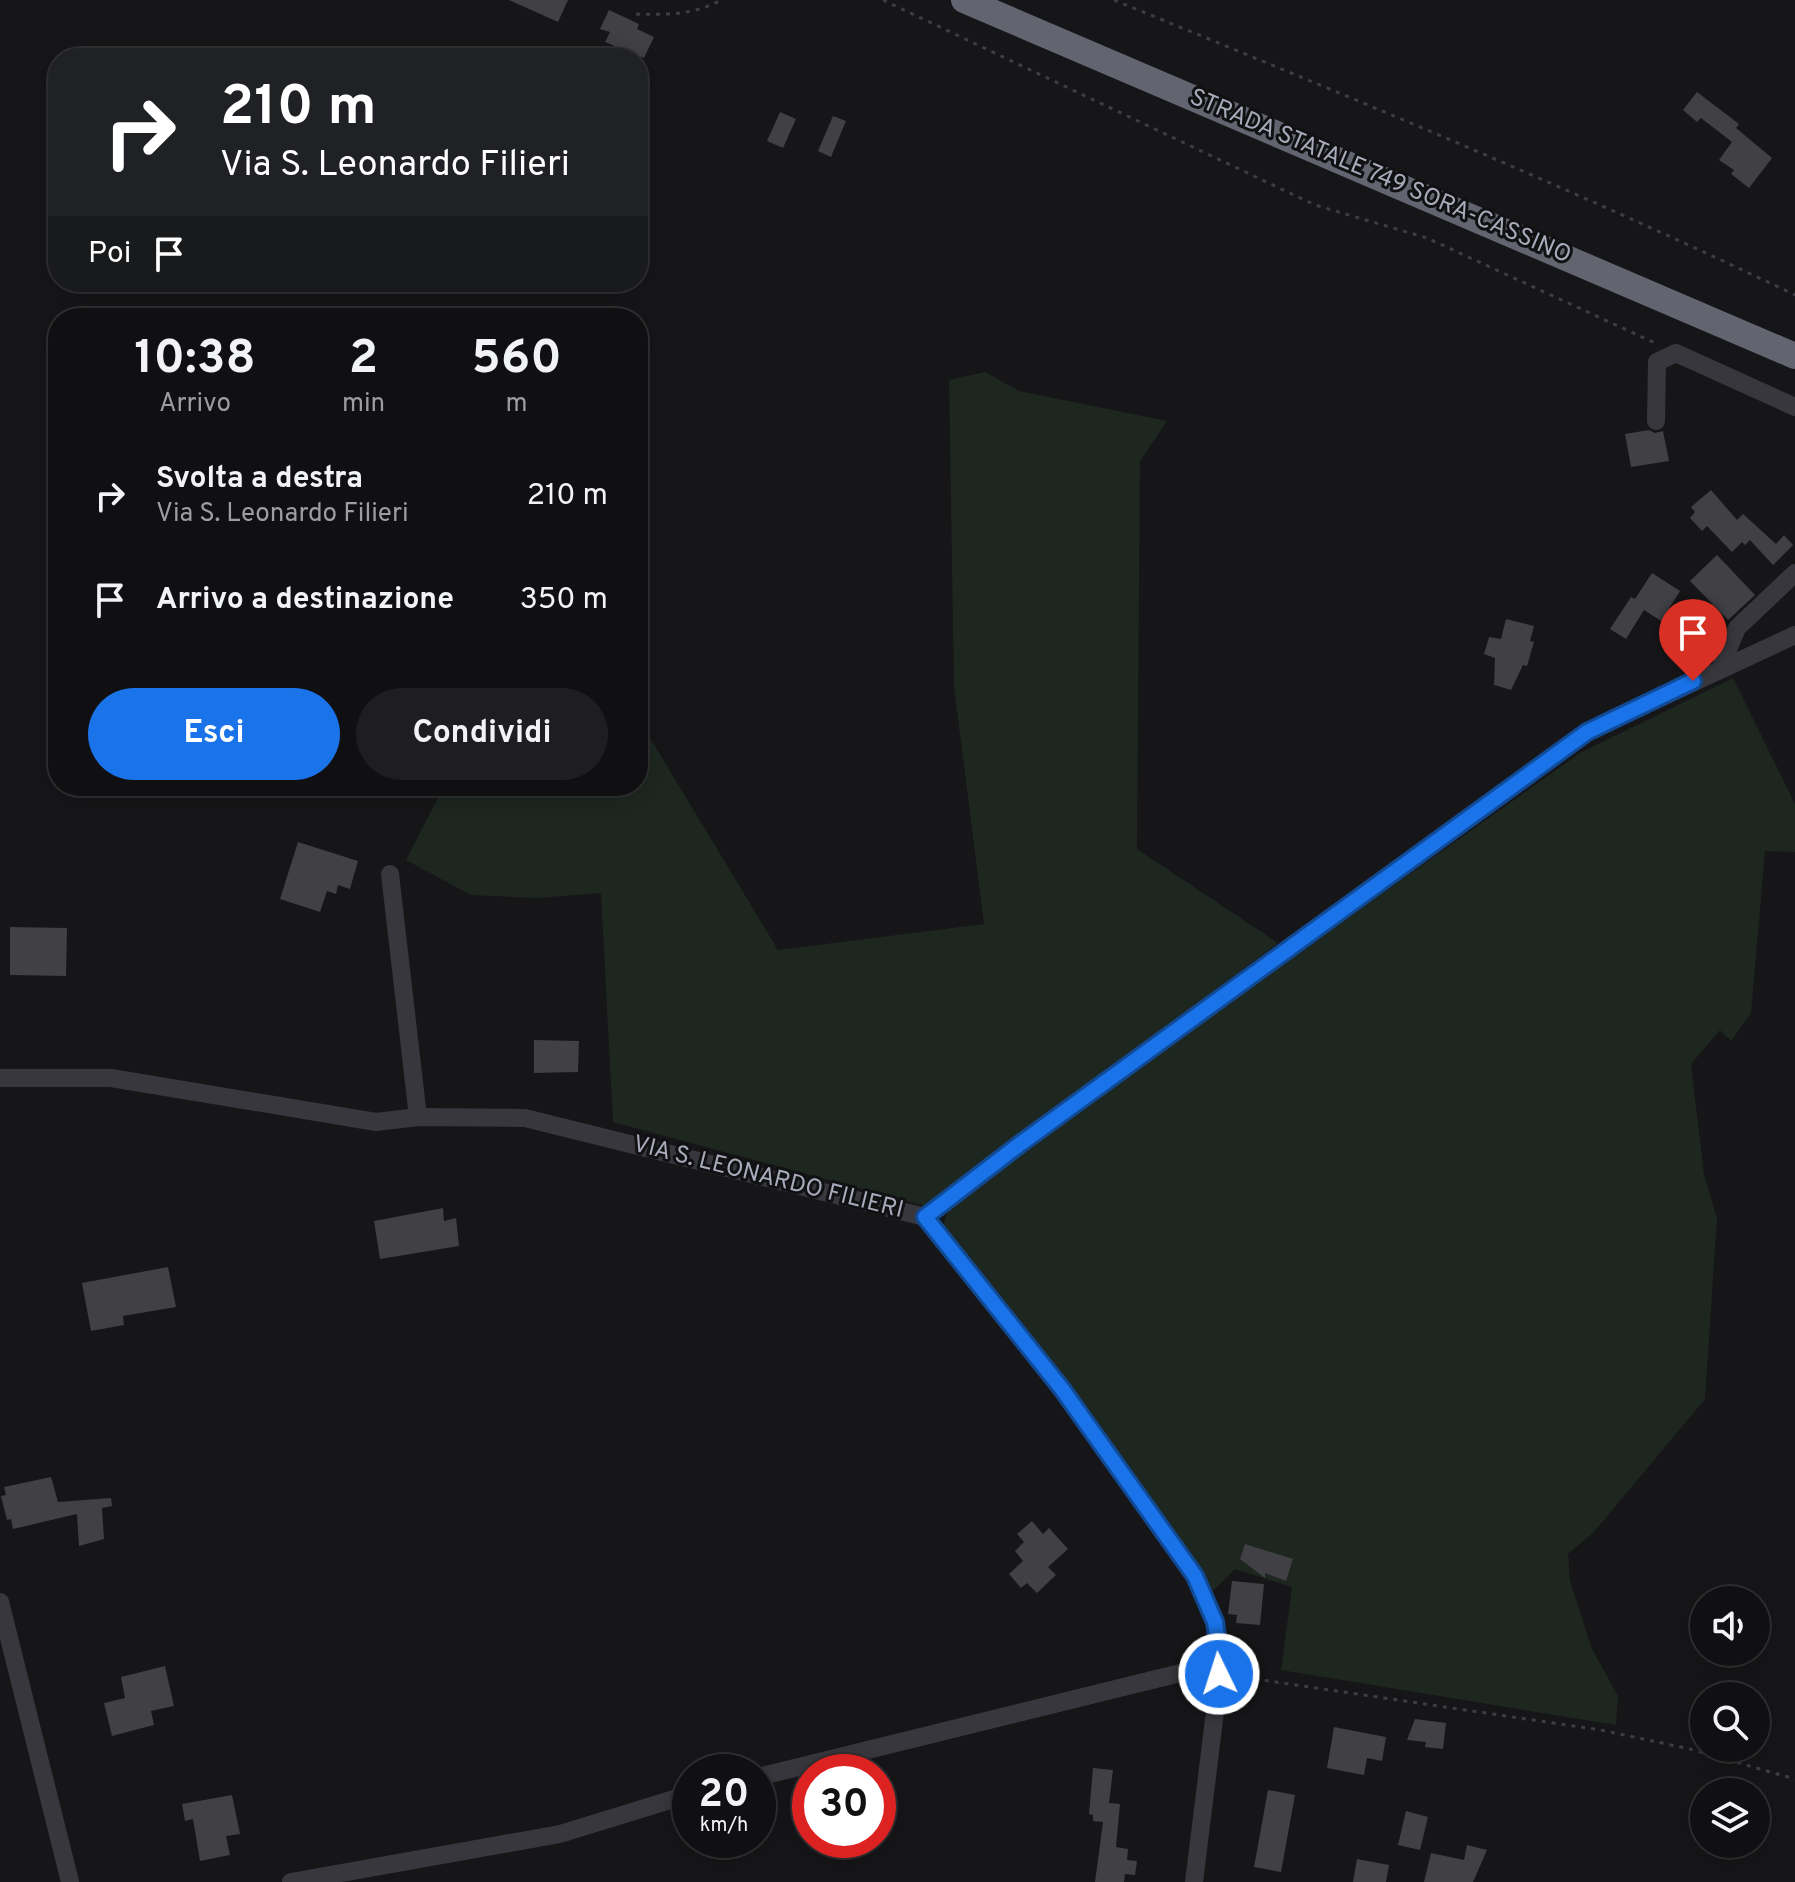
<!DOCTYPE html>
<html lang="it">
<style>
body{margin:0;font-family:Overpass,sans-serif;background:#1e1e20;color:#f1f3f6;height:100vh;display:flex;flex-direction:column;font-size:30px;white-space:nowrap}
*{box-sizing:border-box;margin:0}
p{font-size:26px;color:#9c9d9f}
.icon{flex:none;width:44px;height:44px;fill:none;stroke:currentColor;stroke-width:2;stroke-linecap:round;stroke-linejoin:round}
.map{position:relative;flex:1;overflow:hidden}
.details{position:absolute;left:48px;top:308px;width:600px;height:488px;display:flex;flex-direction:column;background:#101012;border-radius:32px;box-shadow:0 4px 20px #0003,0 0 0 2px #303032}
.details>*{flex:none}
.guide{position:absolute;left:48px;top:48px;width:600px;height:244px;border-radius:32px;box-shadow:0 4px 20px #0003,0 0 0 2px #303032;background:#202124;color:#fff;overflow:hidden}
.tools{position:absolute;left:1690px;top:1586px;display:grid;gap:16px}
.tools a{display:grid;place-items:center;width:80px;height:80px;border-radius:50%;background:#101012;box-shadow:0 4px 20px #0003,0 0 0 2px #303032;font-size:40px}
.speed{position:absolute;left:672px;top:1754px;display:flex;gap:16px;font-size:40px;font-weight:700;text-align:center}
.speed>*{display:grid;place-content:center;width:104px;height:104px;border-radius:50%;background:#101012;box-shadow:0 4px 20px #0003,0 0 0 2px #303032;line-height:1}
.speed small{font-size:20px;font-weight:400}
.speed .limit{border:12px solid #d22;background:#fff;color:#111}
.pin{position:absolute;display:grid;place-items:center;width:68px;height:68px;color:#fff;margin:-82px -34px;border-radius:50% 50% 50% 0;rotate:-45deg;box-shadow:0 0 8px #0007}
.pin .icon{rotate:45deg}
.me{position:absolute;width:88px;margin:-44px;rotate:356deg;stroke-linejoin:round;filter:drop-shadow(0 0 6px #0008)}
.turn{display:flex;align-items:center;gap:28px;height:168px;padding:0 40px;font-size:36px}
.turn .icon{width:104px;height:104px;stroke-width:2.5}
.turn b{display:block;font-size:56px;line-height:68px}
.then{display:flex;align-items:center;height:76px;padding:0 40px;background:#0003;gap:16px;font-size:30px}
.eta{display:flex;justify-content:space-evenly;align-items:center;height:136px;text-align:center}
.eta b{font-size:48px;font-weight:700;line-height:56px}
.cta{display:flex;gap:16px;margin-top:auto;padding:16px 40px}
.cta a{flex:1;height:92px;border-radius:48px;background:#1a73e8;color:#fff;font-size:32px;font-weight:700;line-height:92px;text-align:center}
.cta a+a{background:#1e1e20;color:#f1f3f6}
ul{padding:0;list-style:none}
li{display:flex;align-items:center;gap:24px;height:104px;padding:0 40px}
li div{flex:1}
li b{display:block;font-size:30px}
li em{font-style:normal}
.map>svg:first-child{display:block}
.green{fill:#1d2720}
.building{fill:#404045}
.lines{fill:none;stroke-linecap:round;stroke-linejoin:round}
.path{stroke:#3c3e45;stroke-width:3;stroke-dasharray:4 6;stroke-linecap:butt}
.minor{stroke:#37373d;stroke-width:18}
.highway{stroke:#62646f;stroke-width:26}
.route-casing{stroke:#114b97;stroke-width:20}
.route{stroke:#1a73e8;stroke-width:14}
.labels{text-anchor:middle;dominant-baseline:central;stroke-width:6;stroke-linejoin:round;paint-order:stroke}
.street-label{font-size:24px;fill:#a7aab9;stroke:#111113}
</style>
<div class="map">
<svg width="1795" height="1882" viewBox="0 0 1795 1882">
<rect width="100%" height="100%" fill="#161618"/>
<g class="green">
<polygon points="985,372 1019,391 1167,421 1140,461 1137,849 1278,943 925,1206 613,1122 601,893 537,898 471,895 406,860 444,786 638,786 638,718 778,950 984,924 954,687 949,380"/>
<polygon points="1733,678 1795,804 1795,852 1765,851 1751,1013 1731,1041 1720,1030 1691,1064 1704,1175 1717,1218 1705,1399 1593,1533 1568,1554 1570,1581 1592,1649 1618,1696 1616,1725 1281,1670 1292,1587 1235,1569 1213,1591 1077,1398 951,1242 943,1225 950,1205 1053,1128 1580,753"/>
</g>
<g class="building">
<polygon points="509,0 568,0 558,22"/>
<polygon points="609,10 639,24 637,29 654,37 644,58 605,42 610,32 600,29"/>
<polygon points="1697,92 1739,124 1736,128 1772,158 1749,188 1731,174 1734,170 1719,160 1732,142 1701,118 1697,122 1683,110"/>
<polygon points="780,112 796,119 783,148 767,141"/>
<polygon points="833,116 846,121 831,157 818,151"/>
<polygon points="1649,430 1655,433 1663,431 1669,461 1631,467 1625,434"/>
<polygon points="1711,490 1737,520 1743,514 1776,544 1784,535 1793,545 1773,565 1750,540 1745,545 1742,542 1732,552 1707,526 1702,531 1690,518 1695,512 1691,507"/>
<polygon points="1717,555 1755,595 1728,620 1690,581"/>
<polygon points="1652,573 1680,591 1661,621 1644,610 1626,639 1610,629 1631,597 1635,599"/>
<polygon points="1506,619 1534,626 1530,641 1534,642 1527,666 1523,665 1511,690 1494,685 1495,658 1484,654 1489,637 1501,639"/>
<polygon points="298,842 358,861 350,889 338,885 336,894 327,891 320,912 280,899"/>
<polygon points="10,927 67,928 66,976 10,975"/>
<polygon points="534,1040 579,1041 578,1072 534,1073"/>
<polygon points="443,1208 444,1221 456,1218 459,1246 380,1259 374,1221"/>
<polygon points="168,1267 176,1307 123,1316 124,1325 91,1331 82,1283"/>
<polygon points="51,1477 58,1502 111,1498 112,1506 102,1508 104,1539 79,1546 77,1514 13,1529 11,1519 7,1520 1,1496 6,1495 4,1487"/>
<polygon points="1032,1521 1043,1534 1049,1528 1068,1549 1048,1567 1056,1575 1037,1593 1027,1583 1021,1588 1009,1574 1023,1561 1015,1551 1024,1542 1017,1534"/>
<polygon points="1245,1544 1293,1559 1286,1581 1265,1573 1265,1578 1240,1559"/>
<polygon points="1232,1581 1264,1584 1260,1625 1236,1623 1237,1615 1228,1614"/>
<polygon points="165,1666 174,1706 151,1711 154,1725 112,1736 104,1703 125,1698 121,1677"/>
<polygon points="1415,1719 1446,1723 1443,1749 1425,1747 1426,1742 1407,1740"/>
<polygon points="1334,1727 1386,1737 1382,1761 1367,1758 1364,1775 1327,1768"/>
<polygon points="1093,1768 1113,1770 1109,1803 1120,1804 1116,1847 1128,1849 1127,1860 1137,1861 1135,1875 1125,1874 1124,1882 1095,1882 1103,1822 1093,1821 1093,1815 1089,1814"/>
<polygon points="1268,1790 1295,1795 1281,1872 1254,1867"/>
<polygon points="232,1795 240,1834 226,1836 230,1855 200,1861 193,1819 185,1821 182,1804"/>
<polygon points="1406,1811 1428,1817 1420,1850 1398,1845"/>
<polygon points="1467,1845 1487,1850 1473,1882 1424,1882 1431,1853 1464,1860"/>
<polygon points="1357,1859 1389,1865 1386,1882 1353,1882"/>
</g>
<g class="lines">
<g class="path">
<polyline points="883,0 1315,205 1427,238 1655,343"/>
<path d="M1114,0C1343,94 1572,188 1795,295"/>
<path d="M636,14C666,15 694,15 721,0"/>
<polyline points="1235,1676 1601,1730 1690,1749 1795,1779"/>
</g>
<g class="minor">
<polyline points="1656,421 1657,362 1676,353 1795,407"/>
<polyline points="1720,669 1737,628 1795,573"/>
<polyline points="390,874 418,1117"/>
<polyline points="0,1078 111,1078 376,1122 418,1117 525,1118 925,1217 1020,1144 1587,732 1795,635"/>
<polyline points="925,1217 1062,1389 1195,1576 1215,1622 1221,1663 1194,1882"/>
<polyline points="0,1602 70,1882"/>
<polyline points="758,1777 1221,1663"/>
<polyline points="291,1882 560,1834 690,1794"/>
</g>
<polyline class="highway" points="964,0 1795,356"/>
</g>
<g class="lines">
<g class="route-casing">
<polyline id="route" points="1219,1674 1221,1663 1215,1622 1195,1576 1062,1389 925,1217 1020,1144 1587,732 1693,681"/>
</g>
<use href="#route" class="route"/>
</g>
<g class="labels">
<g class="street-label">
<text transform="translate(1380 177) rotate(23)">STRADA STATALE 749 SORA-CASSINO</text>
<text transform="translate(768 1178) rotate(14)">VIA S. LEONARDO FILIERI</text>
</g>
</g>
</svg>
<div class="tools">
<a><svg class="icon" aria-label="sound" viewBox="0 0 24 24"><path d="M4 9h4l5-4v14l-5-4H4zM17 9q2 3 0 6"/></svg></a>
<a><svg class="icon" aria-label="search" viewBox="0 0 24 24"><circle cx="10" cy="10" r="6"/><path d="M15 15l6 6"/></svg></a>
<a><svg class="icon" aria-label="layers" viewBox="0 0 24 24"><path d="M12 4l9 5-9 5-9-5zM3 14l9 5 9-5"/></svg></a>
</div>
<div class="speed"><div>20<small>km/h</small></div><div class="limit">30</div></div>
<div class="pin" style="left:1693px;top:681px;background:#d93025"><svg class="icon" aria-label="arrive" viewBox="0 0 24 24"><path d="M6 21V4h12l-3 4 3 4H6"/></svg></div>
<svg class="me" style="left:1219px;top:1674px" viewBox="-20 -20 40 40"><circle r="17" fill="#1a73e8" stroke="#fff" stroke-width="3"/><path d="M0-11L8 9 0 5-8 9z" fill="#fff"/></svg>
<div class="guide">
<div class="turn"><svg class="icon" aria-label="right" viewBox="0 0 24 24"><path d="M7 20v-9h11M14 6l5 5-5 5"/></svg><div><b>210 m</b>Via S. Leonardo Filieri</div></div>
<div class="then">Poi<svg class="icon" aria-label="arrive" viewBox="0 0 24 24"><path d="M6 21V4h12l-3 4 3 4H6"/></svg></div>
</div>
<section class="details">
<div class="eta">
<div><b>10:38</b><p>Arrivo</p></div>
<div><b>2</b><p>min</p></div>
<div><b>560</b><p>m</p></div>
</div>
<ul>
<li><svg class="icon" aria-label="right" viewBox="0 0 24 24"><path d="M7 20v-9h11M14 6l5 5-5 5"/></svg><div><b>Svolta a destra</b><p>Via S. Leonardo Filieri</p></div><em>210 m</em></li>
<li><svg class="icon" aria-label="arrive" viewBox="0 0 24 24"><path d="M6 21V4h12l-3 4 3 4H6"/></svg><div><b>Arrivo a destinazione</b></div><em>350 m</em></li>
</ul>
<div class="cta"><a>Esci</a><a>Condividi</a></div>
</section>
</div>
